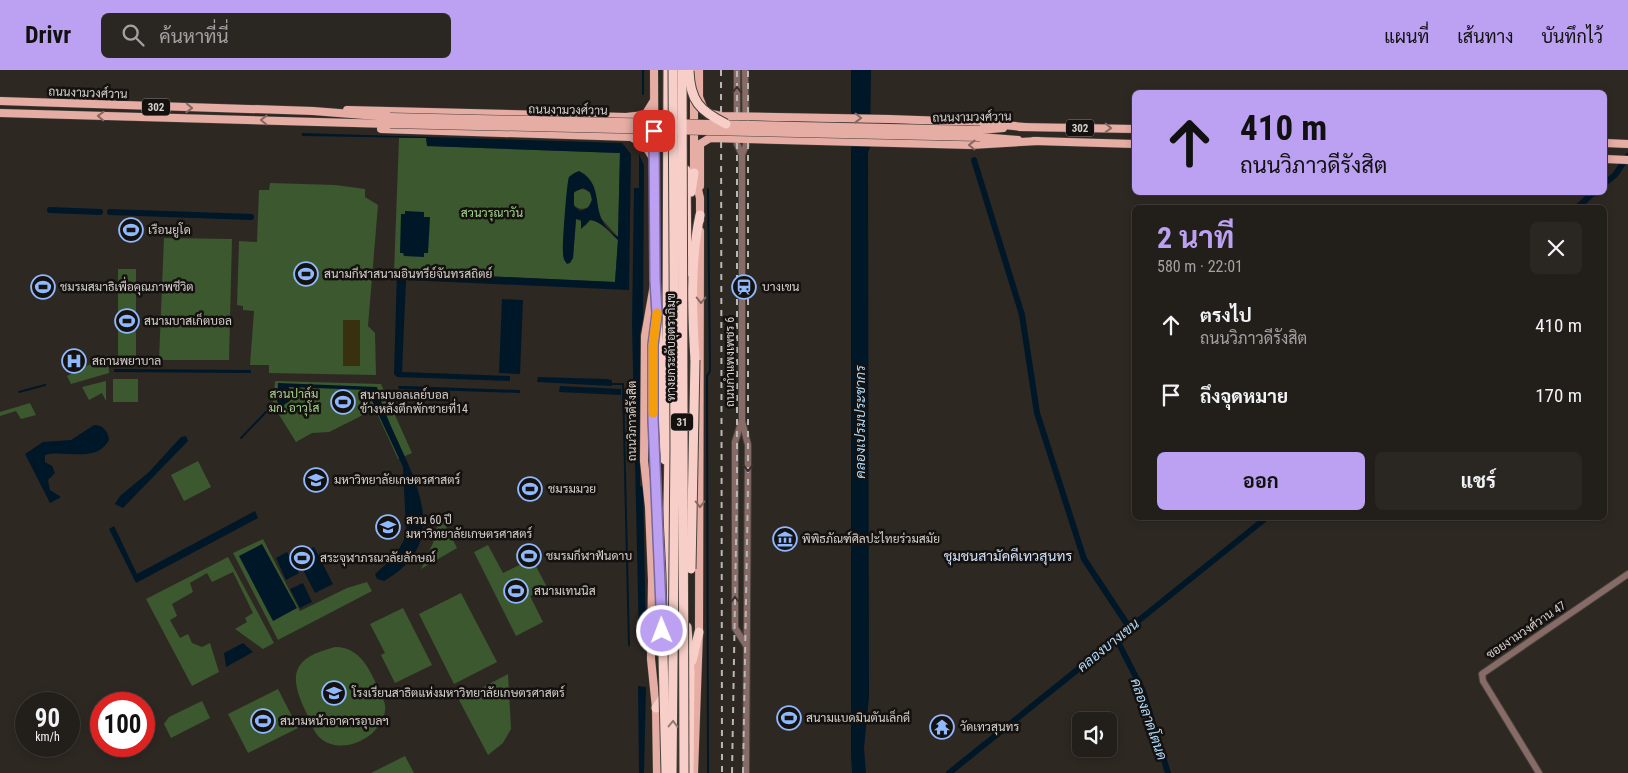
<!DOCTYPE html>
<html lang="th">
<meta charset="utf-8">
<style>
body{margin:0;font-family:"Roboto Condensed",Sarabun,sans-serif;background:#2a2723;color:#f1f3f6;height:100vh;display:flex;flex-direction:column;font-size:19px;white-space:nowrap}
*{box-sizing:border-box;margin:0}
p{font-size:16px;color:#a2a2a2}
.icon{flex:none;width:28px;height:28px;fill:none;stroke:currentColor;stroke-width:2;stroke-linecap:round;stroke-linejoin:round}
.map{position:relative;flex:1;overflow:hidden}
.panel{position:absolute;left:1132px;top:135px;width:475px;height:315px;display:flex;flex-direction:column;background:#221e1a;border-radius:8px;box-shadow:0 2px 8px #0003,0 0 0 1px #3f3c39}
.panel>*{flex:none}
.hud{position:absolute;left:1132px;top:20px;width:475px;height:105px;border-radius:8px;box-shadow:0 2px 8px #0003,0 0 0 1px #3f3c39;background:#bca0f2;color:#111;overflow:hidden}
.controls{position:absolute;left:1072px;top:642px;display:grid;gap:10px}
.controls a{display:grid;place-items:center;width:45px;height:45px;border-radius:8px;background:#221e1a;box-shadow:0 2px 8px #0003,0 0 0 1px #3f3c39;font-size:25px}
.speed{position:absolute;left:15px;top:622px;display:flex;gap:10px;font-size:25px;font-weight:700;text-align:center}
.speed>*{display:grid;place-content:center;width:65px;height:65px;border-radius:50%;background:#221e1a;box-shadow:0 2px 8px #0003,0 0 0 1px #3f3c39;line-height:1}
.speed small{font-size:12px;font-weight:400}
.speed .limit{border:8px solid #d22;background:#fff;color:#111}
.pin{position:absolute;display:grid;place-items:center;width:42px;height:42px;color:#fff;margin:-21px;border-radius:10px;box-shadow:0 2px 8px #0006}
.me{position:absolute;width:55px;margin:-28px;rotate:359deg;stroke-linejoin:round;filter:drop-shadow(0 0 4px #0008)}
.turn{display:flex;align-items:center;gap:18px;height:105px;padding:0 25px;font-size:22px}
.turn .icon{width:65px;height:65px;stroke-width:2.5}
.turn b{display:block;font-size:35px;line-height:42px}
.round{display:grid;place-items:center;flex:none;width:52px;height:52px;border-radius:8px;background:#2a2723}
.overview{display:flex;align-items:center;justify-content:space-between;height:85px;padding:0 25px}
h1{font-size:30px;font-weight:700;line-height:38px;color:#bca0f2}
.action{display:flex;gap:10px;margin-top:auto;padding:10px 25px}
.action a{flex:1;height:58px;border-radius:8px;background:#bca0f2;color:#111;font-size:20px;font-weight:700;line-height:58px;text-align:center}
.action a+a{background:#2a2723;color:#f1f3f6}
ul{padding:0;list-style:none}
li{display:flex;align-items:center;gap:15px;height:70px;padding:0 25px}
li div{flex:1}
li b{display:block;font-size:19px}
li em{font-style:normal}
header{display:flex;align-items:center;gap:30px;box-sizing:border-box;height:70px;padding:0 25px;background:#bca0f2;color:#111}
header strong{font-size:24px}
nav{display:flex;gap:28px;margin-inline-start:auto;font-size:18px}
.search{width:350px;height:45px;background:#2a2723;display:flex;align-items:center;gap:12px;box-sizing:border-box;padding:0 18px;border-radius:8px;color:#a2a2a2;font-size:19px}
.map>svg:first-child{display:block}
.green{fill:#3c582f}
.sand{fill:#393010}
.water{fill:#001728;fill-rule:evenodd}
.lines{fill:none;stroke-linecap:round;stroke-linejoin:round}
.stream{stroke:#001728;stroke-width:2}
.canal{stroke:#001728;stroke-width:6}
.minor-casing{stroke:#49433e;stroke-width:8}
.major-casing{stroke:#49433e;stroke-width:9}
.highway-casing{stroke:#49433e;stroke-width:11}
.minor{stroke:#866b67;stroke-width:6}
.major{stroke:#e5ada4;stroke-width:8}
.highway{stroke:#f8cfc8;stroke-width:9}
.rail{stroke:#bbb7b4;stroke-width:2;stroke-dasharray:6 6;stroke-linecap:butt}
.major-bridge-casing{stroke:#49433e;stroke-width:9;stroke-linecap:butt}
.highway-bridge-casing{stroke:#49433e;stroke-width:11;stroke-linecap:butt}
.major-bridge{stroke:#e5ada4;stroke-width:8}
.highway-bridge{stroke:#f8cfc8;stroke-width:9}
.oneway{stroke:#3c302e}
.oneway2{stroke:#876761}
.oneway3{stroke:#917a75}
.route-casing{stroke:#7a689d;stroke-width:12}
.route{stroke:#bca0f2;stroke-width:9}
.slow{stroke:#f59e0b;stroke-width:9}
.labels{text-anchor:middle;dominant-baseline:central;stroke-width:5;stroke-linejoin:round;paint-order:stroke}
.shield{fill:#14110f;stroke:#9a9794;stroke-width:1}
.shield-label{font-size:11px;font-weight:bold;fill:#d4d0cd}
.street-label{font-size:12px;fill:#d4d0cd;stroke:#14110f}
.park-label{font-size:12px;fill:#a5d58e;stroke:#14110f}
.poi-label{font-size:12px;fill:#d4d0cd;stroke:#14110f;text-anchor:start}
.water-label{font-size:14px;font-style:italic;fill:#add9fb;stroke:#14110f}
.neighbourhood-label{font-size:14px;fill:#d4e4fe;stroke:#14110f}
</style>
<header>
<strong>Drivr</strong>
<div class="search"><svg class="icon" aria-label="search" viewBox="0 0 24 24"><circle cx="10" cy="10" r="6"/><path d="M15 15l6 6"/></svg>ค้นหาที่นี่</div>
<nav><a>แผนที่</a><a>เส้นทาง</a><a>บันทึกไว้</a></nav>
</header>
<div class="map">
<svg width="1628" height="703" viewBox="0 0 1628 703">
<rect width="100%" height="100%" fill="#2e2823"/>
<g class="green">
<path d="M399,68H426L428,76L620,83L618,167L598,145L597,130L584,103L567,126L563,181L565,191L573,188L576,149L581,151V155L585,156L590,150C601,151 610,162 618,170L615,212L394,202Z"/>
<polygon points="270,113 335,115 365,119 365,127 378,135 368,256 375,263 376,305 269,303 269,295 250,295 254,241 243,240 243,236 237,235 239,171 257,172 259,120 269,120"/>
<circle cx="582" cy="129" r="10"/>
<polygon points="164,168 232,169 229,290 159,290"/>
<rect x="118" y="199" width="18" height="91"/>
<polygon points="108,285 109,303 71,314 67,306"/>
<rect x="113" y="309" width="25" height="23"/>
<polygon points="106,311 106,331 102,323 89,330 82,317"/>
<polygon points="275,311 381,314 412,383 398,389 375,339 329,362 312,363 296,372 273,335"/>
<polygon points="30,333 36,345 21,349 16,341 0,346 0,342"/>
<polygon points="198,391 211,417 184,431 171,405"/>
<polygon points="440,445 457,478 421,499 433,473"/>
<polygon points="263,469 300,541 347,518 367,512 372,521 278,570 233,483"/>
<polygon points="488,475 503,503 532,489 547,517 530,526 543,552 516,566 474,482"/>
<polygon points="228,487 274,573 263,579 235,559 247,552 245,548 253,543 233,502 212,512 207,503 190,513 193,522 172,534 177,546 170,550 180,568 188,564 192,573 202,577 210,573 219,602 192,616 146,529"/>
<polygon points="461,523 497,592 454,614 419,544"/>
<polygon points="403,538 432,595 395,613 381,585 385,583 370,554"/>
<path d="M335,577C364,577 372,606 383,629C388,638 384,649 378,657C365,674 335,684 318,666C313,660 310,650 306,642C288,604 292,588 335,577Z"/>
<polygon points="508,604 511,659 503,673 488,685 459,630"/>
<polygon points="278,619 298,658 248,683 228,644"/>
<polygon points="202,631 210,648 171,668 164,654 169,647"/>
<polygon points="405,686 414,703 371,703"/>
</g>
<rect class="sand" x="343" y="250" width="17" height="46"/>
<g class="water">
<polygon points="851,0 871,0 870,78 868,82 869,627 864,678 866,703 852,703 851,685"/>
<path d="M302,63L622,73L631,84L629,220L406,210L402,302L510,306V311L397,307L394,304L397,202L615,212L618,170C610,162 601,151 590,150L581,159V150L576,149L573,188L570,193L567,194C564,190 563,188 563,183C562,175 567,110 569,107C572,104 576,102 579,101C609,117 585,146 618,167L620,83L427,76L426,68L302,66ZM583,118L590,122L592,130L588,138L580,141L574,136V122Z"/>
<polygon points="639,84 644,95 643,249 640,264 640,416 643,416 646,570 639,571 632,254 634,118 639,118"/>
<polygon points="405,141 424,142 424,147 430,147 428,183 424,183 424,187 404,186 403,183 400,183 401,144 405,144"/>
<polygon points="502,229 523,230 520,304 499,303"/>
<polygon points="114,299 251,300 251,303 114,302"/>
<polygon points="538,307 607,309 612,310 612,316 537,312"/>
<path d="M278,313L377,317C392,382 469,462 384,511L377,509L375,504L395,486L404,470L406,460L403,397L367,320L289,317L290,331L284,335L277,332Z"/>
<polygon points="398,316 405,316 520,320 520,323 399,319"/>
<polygon points="560,316 621,319 621,325 559,322"/>
<path d="M94,355C103,355 108,361 109,370C96,394 65,379 45,385V392L52,396L55,403L48,410L50,420L61,427L50,433L25,384L43,372L71,370Z"/>
<polygon points="186,366 188,371 123,438 115,434 120,426 149,402 181,367"/>
<polygon points="255,441 258,448 136,513 109,459 114,456 137,504"/>
<polygon points="262,474 297,538 273,551 239,486"/>
<polygon points="314,477 333,514 315,523 296,486"/>
<polygon points="287,482 299,503 286,510 276,488"/>
<polygon points="303,513 312,532 300,538 290,519"/>
<polygon points="243,573 253,582 226,597 224,583"/>
<polygon points="638,616 646,617 644,703 639,703"/>
</g>
<g class="lines">
<g class="stream">
<polyline points="643,0 643,24"/>
<polyline points="708,119 710,301 707,306 708,703"/>
<polyline points="611,314 623,314 629,575"/>
<polyline points="19,322 45,315"/>
<polyline points="623,326 635,326"/>
<polyline points="241,368 266,342"/>
</g>
<g class="canal">
<polyline points="974,90 1022,245 1037,343 1084,489 1129,557"/>
<polyline points="1605,113 1615,105 1628,86"/>
<polyline points="1577,138 1594,122"/>
<polyline points="50,140 100,142"/>
<polyline points="110,142 251,147"/>
<polyline points="1116,568 1143,621 1168,703"/>
<polyline points="949,703 1266,448"/>
</g>
<g class="minor-casing">
<g id="minor">
<polyline points="737,0 737,50"/>
<polyline points="745,0 746,75 742,85 742,350 735,372 735,558 746,575"/>
<polyline points="737,65 737,74 742,85"/>
<polyline points="742,351 748,375 746,703"/>
<polyline points="1539,703 1483,611 1482,604 1628,504"/>
</g>
</g>
<g class="major-casing">
<g id="major">
<polyline points="654,0 655,209 645,266 644,391 649,437 652,510 651,589 656,638 657,703"/>
<polyline points="694,0 694,103 700,128 700,150"/>
<polyline points="699,0 699,27 703,37"/>
<polyline points="0,31 313,41 390,47"/>
<polyline points="347,40 626,47 645,45 653,32"/>
<polyline points="0,43 390,54"/>
<polyline points="712,44 721,46 889,49 975,52 1024,57"/>
<polyline points="1020,57 1135,59"/>
<polyline points="381,59 631,67 644,74 653,88"/>
<polyline points="980,60 1003,58"/>
<polyline points="980,67 1018,70"/>
<polyline points="1034,71 1135,74"/>
<polyline points="1605,73 1628,74"/>
<polyline points="1605,89 1628,90"/>
<polyline points="700,116 700,74 710,68 971,75 1038,71"/>
<polyline points="694,703 699,562 700,161"/>
</g>
</g>
<g class="highway-casing">
<g id="highway">
<polyline points="686,100 687,202"/>
<polyline points="691,122 694,103"/>
<polyline points="655,209 665,390"/>
<polyline points="653,277 653,349"/>
<path d="M695,290C692,241 690,192 700,145"/>
<polyline points="666,557 669,377 667,262 668,0"/>
<polyline points="687,557 690,602 689,703"/>
<polyline points="692,591 699,562"/>
<polyline points="656,638 663,628"/>
</g>
</g>
<use href="#minor" class="minor"/>
<use href="#major" class="major"/>
<use href="#highway" class="highway"/>
<g class="rail">
<polyline points="721,0 722,703"/>
<polyline points="732,703 737,417 737,0"/>
<polyline points="743,703 748,416 748,0"/>
</g>
<g class="major-bridge-casing">
<g id="major-bridge">
<polyline points="390,47 980,60"/>
<polyline points="390,54 980,67"/>
</g>
</g>
<g class="highway-bridge-casing">
<g id="highway-bridge">
<polyline points="682,0 684,703"/>
<path d="M689,1C690,31 700,41 726,54"/>
<polyline points="653,349 661,505 666,703"/>
<polyline points="691,499 695,290"/>
<polyline points="672,703 675,377 673,0"/>
</g>
</g>
<use href="#major-bridge" class="major-bridge"/>
<use href="#highway-bridge" class="highway-bridge"/>
</g>
<defs><path id="oneway-chevron" d="M-2-3.5L2.5 0L-2 3.5" fill="none" stroke-width="1.6" stroke-linecap="round" stroke-linejoin="round" transform="scale(1.25)"/></defs>
<g class="oneway">
<use href="#oneway-chevron" transform="translate(737 20) rotate(-90)"/>
<use href="#oneway-chevron" transform="translate(748 398) rotate(91)"/>
<use href="#oneway-chevron" transform="translate(735 530) rotate(-90)"/>
</g>
<g class="oneway2">
<use href="#oneway-chevron" transform="translate(189 38) rotate(2)"/>
<use href="#oneway-chevron" transform="translate(101 46) rotate(-178)"/>
<use href="#oneway-chevron" transform="translate(858 48) rotate(1)"/>
<use href="#oneway-chevron" transform="translate(264 50) rotate(-179)"/>
<use href="#oneway-chevron" transform="translate(1108 58) rotate(2)"/>
<use href="#oneway-chevron" transform="translate(972 75) rotate(-179)"/>
<use href="#oneway-chevron" transform="translate(701 230) rotate(90)"/>
<use href="#oneway-chevron" transform="translate(700 434) rotate(90)"/>
</g>
<use class="oneway3" href="#oneway-chevron" transform="translate(673 654) rotate(-89)"/>
<g class="lines">
<g class="route-casing">
<polyline id="route" points="654,61 655,210 657,244 653,275 653,349 662,561"/>
</g>
<use href="#route" class="route"/>
<polyline class="slow" points="653,343 653,275 657,243"/>
</g>
<defs>
<g id="stadium-ring" transform="scale(1.25)"><circle r="9.5" fill="#14110f" stroke="#8fb8fd" stroke-width="1.5"/><path d="M0-5a6.5 5 0 1 0 0 10a6.5 5 0 1 0 0-10ZM-3.5-1.8h7v3.6h-7Z" fill="#8fb8fd"/></g>
<g id="station-ring" transform="scale(1.25)"><circle r="9.5" fill="#14110f" stroke="#8fb8fd" stroke-width="1.5"/><path d="M-3-6H3Q5-6 5-4V2Q5 4 3 4L4.5 6H3L1.5 4h-3L-3 6H-4.5L-3 4Q-5 4-5 2V-4Q-5-6-3-6ZM-3.5-4v3h7v-3ZM-3.5 1v1.5H-2V1ZM2 1v1.5H3.5V1Z" fill="#8fb8fd"/></g>
<g id="hospital-ring" transform="scale(1.25)"><circle r="9.5" fill="#14110f" stroke="#8fb8fd" stroke-width="1.5"/><path d="M-5-5h3v3.5h4V-5h3V5h-3V1.5h-4V5h-3Z" fill="#8fb8fd"/></g>
<g id="university-ring" transform="scale(1.25)"><circle r="9.5" fill="#14110f" stroke="#8fb8fd" stroke-width="1.5"/><path d="M0-5L7-2L0 1L-7-2ZM-4 1L0 2.5L4 1V4Q0 6-4 4Z" fill="#8fb8fd"/></g>
<g id="museum-ring" transform="scale(1.25)"><circle r="9.5" fill="#14110f" stroke="#8fb8fd" stroke-width="1.5"/><path d="M0-6L6-3V-2H-6V-3ZM-5-1h2V3h-2ZM-1-1h2V3h-2ZM3-1h2V3H3ZM-6 4H6V6H-6Z" fill="#8fb8fd"/></g>
<g id="school-ring" transform="scale(1.25)"><circle r="9.5" fill="#14110f" stroke="#8fb8fd" stroke-width="1.5"/><path d="M0-5L7-2L0 1L-7-2ZM-4 1L0 2.5L4 1V4Q0 6-4 4Z" fill="#8fb8fd"/></g>
<g id="temple-ring" transform="scale(1.25)"><circle r="9.5" fill="#14110f" stroke="#8fb8fd" stroke-width="1.5"/><path d="M0-6L5-2H3V0L6.5 2.5H4V6H1.5V3h-3V6H-4V2.5H-6.5L-3 0V-2H-5Z" fill="#8fb8fd"/></g>
</defs>
<g fill-rule="evenodd">
<use href="#stadium-ring" x="131" y="160"/>
<use href="#stadium-ring" x="306" y="204"/>
<use href="#stadium-ring" x="43" y="217"/>
<use href="#station-ring" x="744" y="217"/>
<use href="#stadium-ring" x="127" y="251"/>
<use href="#hospital-ring" x="74" y="291"/>
<use href="#stadium-ring" x="343" y="332"/>
<use href="#university-ring" x="316" y="410"/>
<use href="#stadium-ring" x="530" y="419"/>
<use href="#university-ring" x="388" y="457"/>
<use href="#museum-ring" x="785" y="469"/>
<use href="#stadium-ring" x="529" y="486"/>
<use href="#stadium-ring" x="302" y="488"/>
<use href="#stadium-ring" x="516" y="521"/>
<use href="#school-ring" x="334" y="623"/>
<use href="#stadium-ring" x="789" y="648"/>
<use href="#stadium-ring" x="263" y="651"/>
<use href="#temple-ring" x="942" y="657"/>
</g>
<g class="labels">
<g class="shield">
<rect x="142" y="28.5" width="28" height="17" rx="4"/>
<rect x="1066" y="49.5" width="28" height="17" rx="4"/>
<rect x="671" y="343.5" width="22" height="17" rx="4"/>
</g>
<g class="shield-label">
<text x="156" y="37">302</text>
<text x="1080" y="58">302</text>
<text x="682" y="352">31</text>
</g>
<g class="street-label">
<text transform="translate(88 23) rotate(2)">ถนนงามวงศ์วาน</text>
<text transform="translate(568 40) rotate(1)">ถนนงามวงศ์วาน</text>
<text transform="translate(972 47) rotate(-1)">ถนนงามวงศ์วาน</text>
<text transform="translate(671 277) rotate(-90)">ทางยกระดับอุตราภิมุข</text>
<text transform="translate(730 292) rotate(-90)">ถนนกำแพงเพชร 6</text>
<text transform="translate(632 351) rotate(-90)">ถนนวิภาวดีรังสิต</text>
<text transform="translate(1526 560) rotate(-34)">ซอยงามวงศ์วาน 47</text>
</g>
<g class="park-label">
<text x="492" y="143">สวนวรุณาวัน</text>
<text x="294" y="324">สวนปาล์ม<tspan x="294" dy="14">มก. อาวุโส</tspan></text>
</g>
<g class="poi-label">
<text x="148" y="160">เรือนยูโด</text>
<text x="324" y="204">สนามกีฬาสนามอินทรีย์จันทรสถิตย์</text>
<text x="60" y="217">ชมรมสมาธิเพื่อคุณภาพชีวิต</text>
<text x="762" y="217">บางเขน</text>
<text x="144" y="251">สนามบาสเก็ตบอล</text>
<text x="92" y="291">สถานพยาบาล</text>
<text x="360" y="325">สนามบอลเลย์บอล<tspan x="360" dy="14">ข้างหลังตึกพักชายที่14</tspan></text>
<text x="334" y="410">มหาวิทยาลัยเกษตรศาสตร์</text>
<text x="548" y="419">ชมรมมวย</text>
<text x="406" y="450">สวน 60 ปี<tspan x="406" dy="14">มหาวิทยาลัยเกษตรศาสตร์</tspan></text>
<text x="802" y="469">พิพิธภัณฑ์ศิลปะไทยร่วมสมัย</text>
<text x="546" y="486">ชมรมกีฬาฟันดาบ</text>
<text x="320" y="488">สระจุฬาภรณวลัยลักษณ์</text>
<text x="534" y="521">สนามเทนนิส</text>
<text x="352" y="623">โรงเรียนสาธิตแห่งมหาวิทยาลัยเกษตรศาสตร์</text>
<text x="806" y="648">สนามแบดมินตันเล็กดี</text>
<text x="280" y="651">สนามหน้าอาคารอุบลฯ</text>
<text x="960" y="657">วัดเทวสุนทร</text>
</g>
<g class="water-label">
<text transform="translate(860 352) rotate(-90)">คลองเปรมประชากร</text>
<text transform="translate(1108 575) rotate(-39)">คลองบางเขน</text>
<text transform="translate(1149 649) rotate(71)">คลองลาดโตนด</text>
</g>
<g class="neighbourhood-label">
<text x="1008" y="486">ชุมชนสามัคคีเทวสุนทร</text>
</g>
</g>
</svg>
<div class="controls">
<a><svg class="icon" aria-label="sound" viewBox="0 0 24 24"><path d="M4 9h4l5-4v14l-5-4H4zM17 9q2 3 0 6"/></svg></a>
</div>
<div class="speed"><div>90<small>km/h</small></div><div class="limit">100</div></div>
<div class="pin" style="left:654px;top:61px;background:#d93025"><svg class="icon" aria-label="arrive" viewBox="0 0 24 24"><path d="M6 21V4h12l-3 4 3 4H6"/></svg></div>
<svg class="me" style="left:662px;top:561px" viewBox="-20 -20 40 40"><circle r="17" fill="#bca0f2" stroke="#fff" stroke-width="3"/><path d="M0-11L8 9 0 5-8 9z" fill="#fff"/></svg>
<div class="hud">
<div class="turn"><svg class="icon" aria-label="ahead" viewBox="0 0 24 24"><path d="M12 20V5M6 11l6-6 6 6"/></svg><div><b>410 m</b>ถนนวิภาวดีรังสิต</div></div>
</div>
<section class="panel">
<div class="overview"><div><h1>2 นาที</h1><p>580 m · 22:01</p></div><a class="round"><svg class="icon" aria-label="close" viewBox="0 0 24 24"><path d="M6 6l12 12M18 6L6 18"/></svg></a></div>
<ul>
<li><svg class="icon" aria-label="ahead" viewBox="0 0 24 24"><path d="M12 20V5M6 11l6-6 6 6"/></svg><div><b>ตรงไป</b><p>ถนนวิภาวดีรังสิต</p></div><em>410 m</em></li>
<li><svg class="icon" aria-label="arrive" viewBox="0 0 24 24"><path d="M6 21V4h12l-3 4 3 4H6"/></svg><div><b>ถึงจุดหมาย</b></div><em>170 m</em></li>
</ul>
<div class="action"><a>ออก</a><a>แชร์</a></div>
</section>
</div>
